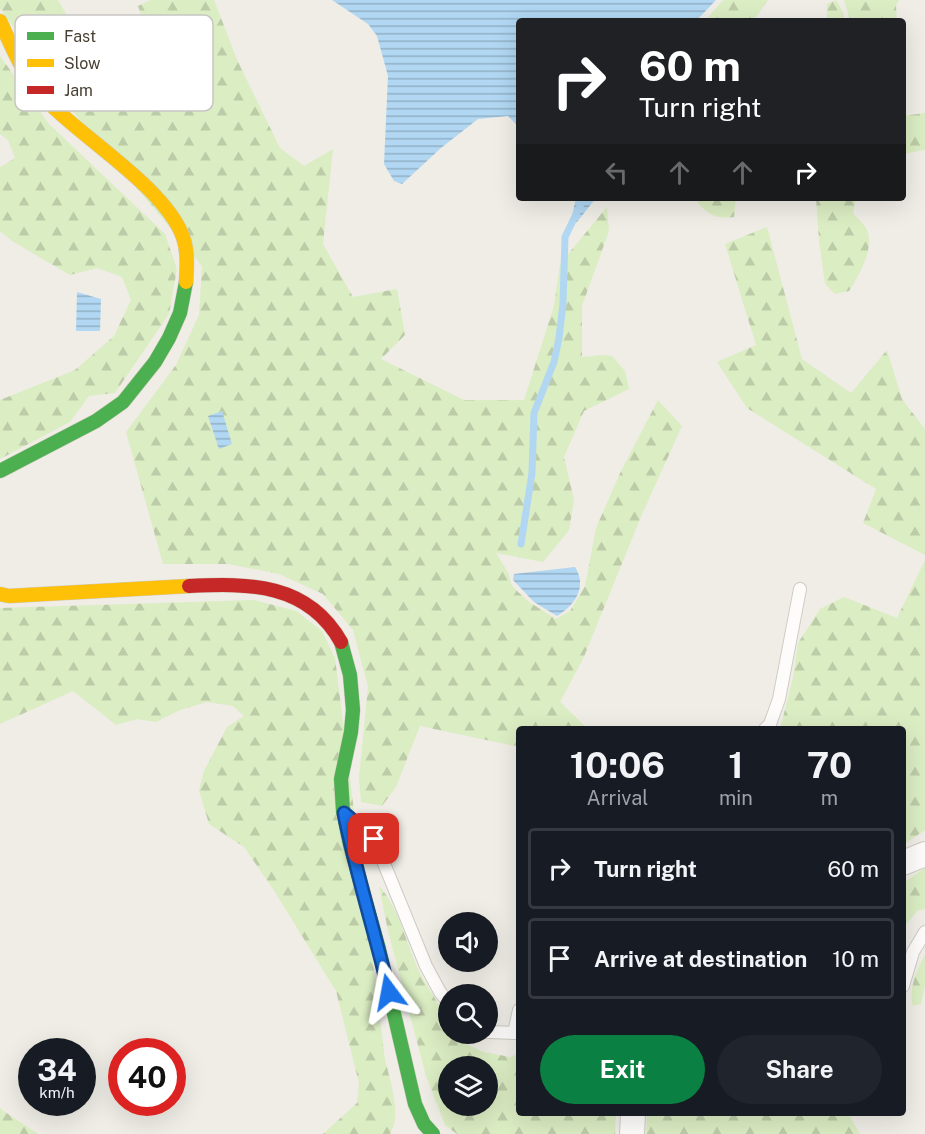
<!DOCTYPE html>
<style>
body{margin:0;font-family:"Public Sans",sans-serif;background:#20242c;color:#f1f3f6;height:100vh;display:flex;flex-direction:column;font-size:22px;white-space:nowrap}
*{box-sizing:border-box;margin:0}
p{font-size:20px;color:#9ea1a6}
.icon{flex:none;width:33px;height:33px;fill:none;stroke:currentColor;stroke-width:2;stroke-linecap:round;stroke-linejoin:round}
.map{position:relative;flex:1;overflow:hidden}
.sheet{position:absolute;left:516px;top:726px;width:390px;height:390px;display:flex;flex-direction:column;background:#171b24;border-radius:6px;box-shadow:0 6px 24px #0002}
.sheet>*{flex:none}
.guide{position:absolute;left:516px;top:18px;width:390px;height:183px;border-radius:6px;box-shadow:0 6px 24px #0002;background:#202124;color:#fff;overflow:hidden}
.controls{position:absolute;left:438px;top:912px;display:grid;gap:12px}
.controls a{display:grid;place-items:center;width:60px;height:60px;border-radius:50%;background:#171b24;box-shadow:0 6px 24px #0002;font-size:30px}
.speed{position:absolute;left:18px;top:1038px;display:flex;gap:12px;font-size:30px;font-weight:700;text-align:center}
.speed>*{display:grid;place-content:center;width:78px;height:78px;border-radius:50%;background:#171b24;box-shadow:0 6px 24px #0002;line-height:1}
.speed small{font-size:15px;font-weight:400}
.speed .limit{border:9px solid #d22;background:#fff;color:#111}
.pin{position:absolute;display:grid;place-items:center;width:51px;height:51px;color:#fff;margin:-26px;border-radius:12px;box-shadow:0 3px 9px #0006}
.me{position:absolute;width:66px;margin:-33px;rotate:347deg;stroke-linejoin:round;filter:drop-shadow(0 0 4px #0008)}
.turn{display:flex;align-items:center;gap:21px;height:126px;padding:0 24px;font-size:27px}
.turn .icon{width:78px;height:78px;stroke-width:2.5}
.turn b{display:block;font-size:42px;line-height:51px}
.lanes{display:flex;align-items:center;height:57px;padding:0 24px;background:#0003;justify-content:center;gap:30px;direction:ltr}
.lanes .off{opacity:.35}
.eta{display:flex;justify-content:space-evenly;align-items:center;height:102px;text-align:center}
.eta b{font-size:36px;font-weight:700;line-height:42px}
.action{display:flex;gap:12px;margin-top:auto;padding:12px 24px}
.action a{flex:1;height:69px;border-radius:36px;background:#0b8043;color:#fff;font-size:24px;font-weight:700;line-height:69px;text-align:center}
.action a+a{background:#20242c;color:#f1f3f6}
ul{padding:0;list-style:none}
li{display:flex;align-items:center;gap:18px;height:81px;margin:0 12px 9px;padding:0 12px;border:3px solid #363941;border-radius:6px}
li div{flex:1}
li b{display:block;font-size:22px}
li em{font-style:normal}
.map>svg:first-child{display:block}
.forest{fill:url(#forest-firs);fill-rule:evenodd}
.water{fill:url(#water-rules)}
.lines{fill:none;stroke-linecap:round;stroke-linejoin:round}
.stream{stroke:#b1d7f3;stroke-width:7}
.lane-casing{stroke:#cdcbc4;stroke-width:14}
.street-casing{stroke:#cdcbc4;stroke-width:26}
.fast-casing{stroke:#cfcbbc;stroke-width:15}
.slow-casing{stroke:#cfcbbc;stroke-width:15}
.jam-casing{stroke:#cfcbbc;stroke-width:15}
.lane{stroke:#fdfcfb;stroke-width:12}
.street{stroke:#fdfcfb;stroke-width:24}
.fast{stroke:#4caf50;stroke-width:14}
.slow{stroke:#ffc107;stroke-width:14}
.jam{stroke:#c62828;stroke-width:14}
.route-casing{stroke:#114b97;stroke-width:15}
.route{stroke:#1a73e8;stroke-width:10}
.key{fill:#fff;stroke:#c8c5c2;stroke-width:1.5}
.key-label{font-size:16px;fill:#463f32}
</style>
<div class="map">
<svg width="925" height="1134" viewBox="0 0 925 1134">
<defs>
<pattern id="forest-firs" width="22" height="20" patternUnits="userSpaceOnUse" patternTransform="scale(1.5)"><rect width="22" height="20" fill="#dbedc3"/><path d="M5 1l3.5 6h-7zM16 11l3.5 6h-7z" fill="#bdcca8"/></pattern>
<pattern id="water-rules" width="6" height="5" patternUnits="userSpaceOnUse" patternTransform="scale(1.5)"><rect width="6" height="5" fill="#b1d7f3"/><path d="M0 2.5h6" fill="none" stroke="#92b0c5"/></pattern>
</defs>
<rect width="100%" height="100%" fill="#efede6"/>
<g class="forest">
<polygon points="0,0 58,0 75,29 119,69 152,47 138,6 150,0 214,0 238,62 280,148 304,166 333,149 323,244 353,297 397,289 405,335 381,359 464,400 524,400 554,306 560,264 607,207 609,231 582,306 582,357 603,355 612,356 625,371 629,389 584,411 564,457 574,500 569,530 543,562 496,553 509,574 511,584 517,591 529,602 556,619 570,611 585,586 596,528 621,471 658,400 682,426 643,512 583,659 560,702 588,729 519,729 519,747 420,726 396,787 382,806 361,802 359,778 368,687 353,630 323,594 279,574 228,564 163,564 126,432 176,365 199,315 202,266 69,107 0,8"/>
<polygon points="723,0 768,0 753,21 705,21"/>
<polygon points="836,0 844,14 844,21 827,21 827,4"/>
<polygon points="844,0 899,0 896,5 897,21 850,21"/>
<polygon points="0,56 49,124 165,234 177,269 169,314 115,393 89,396 70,422 0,459 0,400 75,370 114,336 131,300 122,277 97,268 70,275 12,241 0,231 0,167 15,158 8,140 0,134"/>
<polygon points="925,113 925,150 903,154 903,116"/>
<path d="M699,198H736L734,217C716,219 710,216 698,203Z"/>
<path d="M816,198H856L853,213C857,218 863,223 866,228C876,246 859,276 849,291L835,294L825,284L819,241Z"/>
<polygon points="767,227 802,359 851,393 887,350 902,399 925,429 925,555 863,523 876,489 747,408 717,362 756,345 725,244"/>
<polygon points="925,560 925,830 903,845 903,729 780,729 793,678 798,643 820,609 844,597 897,618"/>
<path d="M254,600L296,611L322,631L335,658L385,1060C390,1079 402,1116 390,1134H323L357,1103L359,1083L336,991L273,889L244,847L209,824L199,790L204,771L227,727L244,716L233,706L207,702L180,710L156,722L137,719L116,725L73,691L0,724V608Z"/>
<polygon points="925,868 925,909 917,911 903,929 903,883"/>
<path d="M379,886C401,910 406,946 421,975C430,993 448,1013 448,1034H454L459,1041L484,1052L510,1057L519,1053V1113H616L615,1134H457L445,1125L426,1076L388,931ZM448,1066H488V1106H448Z"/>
<path d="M925,955V986L921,1004L913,1006C907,991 918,968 925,955Z"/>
<polygon points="0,1107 2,1110 38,1134 0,1134"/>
<polygon points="647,1113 848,1113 860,1134 646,1134"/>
</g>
<g class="water">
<polygon points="332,0 716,0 696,21 519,21 519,127 508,116 478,119 441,148 402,184 394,181 384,164 388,76 377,36 368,24"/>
<polygon points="576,198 596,198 577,222 571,221"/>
<polygon points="77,292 101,299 100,331 76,331"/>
<polygon points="222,411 232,444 219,449 208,416"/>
<path d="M575,567C588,587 574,606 557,616L534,602L513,580L514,574Z"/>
</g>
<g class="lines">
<polyline class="stream" points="521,544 532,473 534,413 554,362 559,338 563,304 565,237 584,198"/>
<g class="lane-casing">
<g id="lane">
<polyline points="765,729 770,724 779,699 800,589"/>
<polyline points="352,820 374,839 426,966 440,992 448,1002"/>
<polyline points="903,986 913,952 925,932"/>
<polyline points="488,1032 514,1033 519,1031"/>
<polyline points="514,1033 519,1010"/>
</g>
</g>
<g class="street-casing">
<g id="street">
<polyline points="903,863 925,854"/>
<polyline points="632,1134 633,1113"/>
</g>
</g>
<g class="fast-casing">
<g id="fast">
<polyline points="0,471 96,421 123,402 155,362 169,338 180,313 186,282"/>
<polyline points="341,642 350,675 353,710 351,732 341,779 343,811 350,845 379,949 415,1104 424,1124 433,1134"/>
</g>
</g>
<g class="slow-casing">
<g id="slow">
<path d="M0,21C12,47 23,75 43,97C80,137 165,187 183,237C188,251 187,267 186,282"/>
<polyline points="0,594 9,596 189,586"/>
</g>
</g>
<g class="jam-casing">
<path id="jam" d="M189,586C249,583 308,583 341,642"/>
</g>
<use href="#lane" class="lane"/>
<use href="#street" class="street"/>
<use href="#fast" class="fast"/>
<use href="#slow" class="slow"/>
<use href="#jam" class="jam"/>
</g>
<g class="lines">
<g class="route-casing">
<path id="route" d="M374,839L344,813C356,874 375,932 389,992"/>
</g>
<use href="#route" class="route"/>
</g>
<rect x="15" y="15" width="198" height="96" rx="9" class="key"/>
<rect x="27" y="32" width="27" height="8" fill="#4caf50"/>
<rect x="27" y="59" width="27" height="8" fill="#ffc107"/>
<rect x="27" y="86" width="27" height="8" fill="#c62828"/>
<g class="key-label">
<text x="64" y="42">Fast</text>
<text x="64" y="69">Slow</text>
<text x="64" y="96">Jam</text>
</g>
</svg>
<div class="controls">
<a><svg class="icon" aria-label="sound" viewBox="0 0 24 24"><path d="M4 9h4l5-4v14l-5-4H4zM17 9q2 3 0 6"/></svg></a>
<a><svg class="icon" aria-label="search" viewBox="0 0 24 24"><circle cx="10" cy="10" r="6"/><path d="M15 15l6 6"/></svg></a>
<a><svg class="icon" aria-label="layers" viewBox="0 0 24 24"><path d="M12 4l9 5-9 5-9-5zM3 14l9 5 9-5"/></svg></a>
</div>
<div class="speed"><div>34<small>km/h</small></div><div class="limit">40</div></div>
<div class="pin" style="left:374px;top:839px;background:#d93025"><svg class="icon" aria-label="arrive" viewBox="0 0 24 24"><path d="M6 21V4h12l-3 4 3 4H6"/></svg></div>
<svg class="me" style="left:389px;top:992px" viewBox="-20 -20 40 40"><path d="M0-17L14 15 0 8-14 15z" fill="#1a73e8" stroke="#fff" stroke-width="4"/></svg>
<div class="guide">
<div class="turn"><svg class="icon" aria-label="right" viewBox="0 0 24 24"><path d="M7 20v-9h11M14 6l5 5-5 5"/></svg><div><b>60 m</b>Turn right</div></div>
<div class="lanes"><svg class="icon off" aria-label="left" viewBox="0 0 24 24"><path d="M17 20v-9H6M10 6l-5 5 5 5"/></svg><svg class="icon off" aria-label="ahead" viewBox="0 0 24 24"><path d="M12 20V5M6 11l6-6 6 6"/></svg><svg class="icon off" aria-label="ahead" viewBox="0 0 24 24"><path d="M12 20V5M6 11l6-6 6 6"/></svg><svg class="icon" aria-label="right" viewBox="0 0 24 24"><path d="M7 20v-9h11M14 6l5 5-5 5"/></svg></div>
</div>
<section class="sheet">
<div class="eta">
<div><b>10:06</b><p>Arrival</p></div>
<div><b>1</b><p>min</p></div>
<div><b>70</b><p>m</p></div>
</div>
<ul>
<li><svg class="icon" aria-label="right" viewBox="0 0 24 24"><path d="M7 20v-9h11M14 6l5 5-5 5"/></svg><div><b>Turn right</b></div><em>60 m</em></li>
<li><svg class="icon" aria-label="arrive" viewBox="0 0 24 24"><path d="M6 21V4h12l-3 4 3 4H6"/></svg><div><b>Arrive at destination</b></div><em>10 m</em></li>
</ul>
<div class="action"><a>Exit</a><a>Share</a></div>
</section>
</div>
